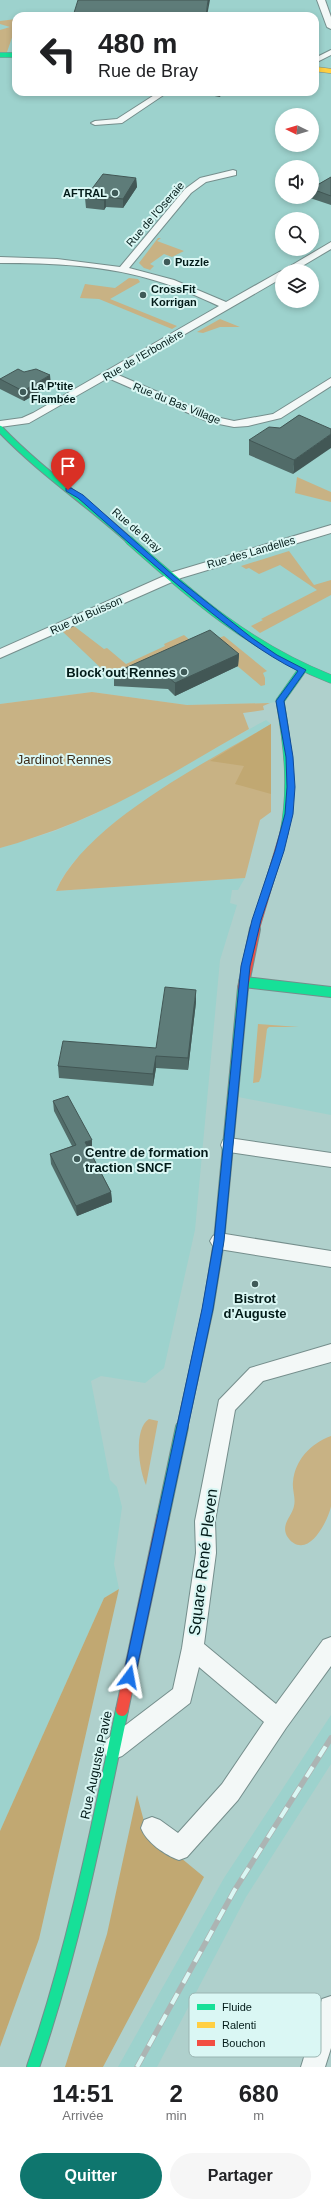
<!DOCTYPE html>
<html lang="fr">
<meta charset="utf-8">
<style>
body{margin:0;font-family:Helvetica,sans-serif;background:#f6f6f6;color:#202124;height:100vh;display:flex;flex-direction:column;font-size:15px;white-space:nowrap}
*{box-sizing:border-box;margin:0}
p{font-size:13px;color:#757577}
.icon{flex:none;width:22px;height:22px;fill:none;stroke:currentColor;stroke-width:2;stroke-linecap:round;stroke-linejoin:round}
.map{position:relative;height:2067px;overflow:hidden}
.details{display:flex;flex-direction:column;background:#fff;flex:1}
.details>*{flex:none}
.guide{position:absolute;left:12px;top:12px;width:307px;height:84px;border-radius:12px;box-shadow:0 2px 6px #0003;background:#fff;color:#202124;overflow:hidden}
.needle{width:26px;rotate:275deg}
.tools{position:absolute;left:275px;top:108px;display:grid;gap:8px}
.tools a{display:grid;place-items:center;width:44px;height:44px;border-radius:50%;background:#fff;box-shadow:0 2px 6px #0003;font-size:20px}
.pin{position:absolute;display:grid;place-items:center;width:34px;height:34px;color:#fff;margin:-41px -17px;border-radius:50% 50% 50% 0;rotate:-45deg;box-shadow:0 0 4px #0007}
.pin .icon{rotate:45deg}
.me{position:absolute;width:44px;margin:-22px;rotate:13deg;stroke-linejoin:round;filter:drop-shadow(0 0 3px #0008)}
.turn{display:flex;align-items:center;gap:14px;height:84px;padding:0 20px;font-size:18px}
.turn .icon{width:52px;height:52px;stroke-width:2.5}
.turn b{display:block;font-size:28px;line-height:34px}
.eta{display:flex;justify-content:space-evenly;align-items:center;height:68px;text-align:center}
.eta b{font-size:24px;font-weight:700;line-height:28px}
.button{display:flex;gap:8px;margin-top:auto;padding:8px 20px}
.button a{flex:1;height:46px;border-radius:24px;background:#0f766e;color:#fff;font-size:16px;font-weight:700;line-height:46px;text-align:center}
.button a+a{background:#f6f6f6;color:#202124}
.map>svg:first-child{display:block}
.built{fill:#9dd2cd;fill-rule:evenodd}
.green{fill:#c8b284}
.forest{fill:#c1a872}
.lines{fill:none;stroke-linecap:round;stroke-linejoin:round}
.street-casing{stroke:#758e8c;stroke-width:2}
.fast-far4-casing{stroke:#758e8c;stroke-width:5.5}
.fast-far3-casing{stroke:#758e8c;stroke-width:8}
.fast-far2-casing{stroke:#758e8c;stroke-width:9}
.fast-far1-casing{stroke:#758e8c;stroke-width:12}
.fast-casing{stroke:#758e8c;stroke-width:14}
.slow-casing{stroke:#758e8c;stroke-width:5.5}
.jam-far2-casing{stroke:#758e8c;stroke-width:9}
.jam-far1-casing{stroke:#758e8c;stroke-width:12}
.jam-casing{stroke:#758e8c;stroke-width:14}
.street{fill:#f3f8f7;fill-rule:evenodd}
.fast-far4{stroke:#16e098;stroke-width:4.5}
.fast-far3{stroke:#16e098;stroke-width:6}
.fast-far2{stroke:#16e098;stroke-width:8}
.fast-far1{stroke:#16e098;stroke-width:10}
.fast{stroke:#16e098;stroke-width:12}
.slow{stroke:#ffcf43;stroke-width:4.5}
.jam-far2{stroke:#f24e42;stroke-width:8}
.jam-far1{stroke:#f24e42;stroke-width:10}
.jam{stroke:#f24e42;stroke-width:12}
.rail-casing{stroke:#acb4b3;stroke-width:5.5}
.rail{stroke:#daf7f4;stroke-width:4;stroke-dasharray:12;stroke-linecap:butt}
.wall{fill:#516b68}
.shaded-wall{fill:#425755}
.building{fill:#5e7c79;stroke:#425755}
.route{fill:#1a73e8;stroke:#114b97}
.poi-dot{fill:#3f5a58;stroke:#daf7f4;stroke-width:1.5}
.labels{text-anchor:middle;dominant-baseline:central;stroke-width:4;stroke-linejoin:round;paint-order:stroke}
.far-poi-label{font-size:11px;font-weight:bold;fill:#031b19;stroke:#daf7f4;text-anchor:start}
.far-street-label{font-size:11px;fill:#031b19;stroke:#daf7f4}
.poi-label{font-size:13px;font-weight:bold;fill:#031b19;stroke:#daf7f4;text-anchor:end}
.park-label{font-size:13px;fill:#3c2b18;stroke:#daf7f4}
.street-label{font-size:13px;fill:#031b19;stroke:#daf7f4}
.near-street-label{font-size:16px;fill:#031b19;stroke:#daf7f4}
.key{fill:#daf7f4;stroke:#9ab5b2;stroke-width:1}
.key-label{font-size:11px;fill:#031b19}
</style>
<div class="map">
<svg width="331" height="2067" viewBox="0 0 331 2067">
<rect width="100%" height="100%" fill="#afd0cc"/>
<g class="built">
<path d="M0,0H331V679L302,670L280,701L270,703L187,705L92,692L0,704ZM16,16H315V92H16ZM282,115H312V145H282ZM282,167H312V197H282ZM282,219H312V249H282ZM282,271H312V301H282Z"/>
<polygon points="266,720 271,724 156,793 114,823 92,843 71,865 61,880 56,891 245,878 238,890 232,890 230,903 237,905 220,960 195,1230 164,1368 145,1383 101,1376 91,1381 110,1480 117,1487 122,1507 114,1564 119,1589 104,1598 0,1831 0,848 55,831 95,814"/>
<polygon points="244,982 331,992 331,1115 233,1096"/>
<polygon points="331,1715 331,1764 246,1897 157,2067 118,2067 224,1878"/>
</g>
<g class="green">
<polygon points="16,19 16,26 7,52 0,52 0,30 10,27 0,24 0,21"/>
<polygon points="158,238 161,238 157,241 184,251 172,257 164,254 150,264 154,266 150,270 160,273 144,268 139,263"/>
<polygon points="129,278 138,279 140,282 110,299 177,326 172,329 99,299 80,298 85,284 115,288"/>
<polygon points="220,319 240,327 220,327 203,333 197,332"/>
<polygon points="297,477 331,492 331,502 295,493"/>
<polygon points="289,551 314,585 331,580 331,595 260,633 251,626 263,620 261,619 317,590 280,565 259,574 249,568 246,569 241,566"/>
<polygon points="74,626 104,649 107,648 126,664 165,646 164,644 184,635 192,642 108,677 103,676 107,674 62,631"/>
<polygon points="224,636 267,671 263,673 265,678 265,685 261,686 209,642"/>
<path d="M92,692L187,705L270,703L263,706L264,710L243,713L249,729C180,768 111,813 35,837C23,841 12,845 0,848V704Z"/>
<path d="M271,724V812L260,820L245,878L56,891C86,822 207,762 271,724Z"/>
<polygon points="258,1024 299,1027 269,1027 267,1029 261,1077 259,1082 253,1083"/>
<path d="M149,1419L158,1421L146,1485C139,1470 133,1429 149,1419Z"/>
<path d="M331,1436C331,1455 331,1489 331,1506C329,1518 314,1548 299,1545C294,1545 288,1539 286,1534C282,1523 292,1516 294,1506C296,1498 292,1490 293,1482C295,1460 310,1444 331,1436Z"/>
</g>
<g class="forest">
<polygon points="271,724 271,794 235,784 244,766 210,761"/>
<polygon points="119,1589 39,1939 0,2047 0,1831 104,1598"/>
<polygon points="137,1795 146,1829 204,1877 103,2067 65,2067 107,1934"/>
</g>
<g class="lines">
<g class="street-casing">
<g id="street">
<polygon points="317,0 325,0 331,17 331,29 327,27"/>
<polygon points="331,50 331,55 315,63 315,58"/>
<polygon points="159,92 168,92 122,123 95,125 91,123 95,121 117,119"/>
<path d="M233,170L236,171V175L206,182L191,193L129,268L174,280L226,302L279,272L282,271V278L116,374L216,417L234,421L273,414L331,378V386L281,418L248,426L234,427L209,422L108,378L29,423L0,427V421L22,418L33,413L219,306C199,297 178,287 157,281C107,265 52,263 0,263V257L57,259L120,267L185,189L200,178Z"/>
<polygon points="331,242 331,249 294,271 282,271"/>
<polygon points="331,525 331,533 181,578 0,658 0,649 173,572"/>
<polygon points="229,1138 331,1153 331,1167 229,1152 223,1150 221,1145 223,1140"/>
<polygon points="219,1233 331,1251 331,1267 219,1249 213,1246 210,1241 213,1236"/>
<path d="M331,1344V1362L263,1381L235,1410L215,1521L216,1553L204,1644L276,1704L323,1640L331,1637V1666L286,1728L238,1800L187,1857L179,1860C165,1855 146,1842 141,1828L144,1820L152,1817L160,1820L178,1833L222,1784L264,1722L199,1667L190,1703L122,1756L114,1759L106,1756L103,1748L106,1740L173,1689L182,1648L196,1553L195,1521L219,1400L250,1368Z"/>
<polygon points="331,1996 331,2048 325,2067 301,2067 322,1999"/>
</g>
</g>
<g class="fast-far4-casing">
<polyline id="fast-far4" points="0,55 16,55"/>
</g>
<g class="fast-far3-casing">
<path id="fast-far3" d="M0,429C40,471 87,502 130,541"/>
</g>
<g class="fast-far2-casing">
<g id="fast-far2">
<path d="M129,540C193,597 249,647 331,679"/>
<path d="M284,833C293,788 288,746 280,701L302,670"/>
</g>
</g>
<g class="fast-far1-casing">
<g id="fast-far1">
<polyline points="244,982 331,992"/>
<polyline points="182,1428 208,1309 219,1241 243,988"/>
</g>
</g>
<g class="fast-casing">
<g id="fast">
<polyline points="163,1517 182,1427"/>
<path d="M33,2067C73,1951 97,1830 122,1710"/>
</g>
</g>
<g class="slow-casing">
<polyline id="slow" points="315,69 331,71"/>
</g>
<g class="jam-far2-casing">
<polyline id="jam-far2" points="255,930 284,833"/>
</g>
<g class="jam-far1-casing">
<polyline id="jam-far1" points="243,988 255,929"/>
</g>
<g class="jam-casing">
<polyline id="jam" points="122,1710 163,1517"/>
</g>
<use href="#street" class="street"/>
<use href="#fast-far4" class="fast-far4"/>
<use href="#fast-far3" class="fast-far3"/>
<use href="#fast-far2" class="fast-far2"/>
<use href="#fast-far1" class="fast-far1"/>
<use href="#fast" class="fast"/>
<use href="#slow" class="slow"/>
<use href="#jam-far2" class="jam-far2"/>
<use href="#jam-far1" class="jam-far1"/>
<use href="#jam" class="jam"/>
<g class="rail-casing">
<polyline id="rail" points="137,2067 234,1891 331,1738"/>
</g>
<use href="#rail" class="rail"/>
</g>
<g class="wall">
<polygon points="16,54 16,83 15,72"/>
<polygon points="197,92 227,92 219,97"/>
<polygon points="331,177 331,205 310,198 310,197 312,197 312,188"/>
<polygon points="136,178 137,187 123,208 106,207 104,210 86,208 85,198"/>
<polygon points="0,379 51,385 24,401 0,389"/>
<polygon points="299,415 293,474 249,455 249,440 280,428"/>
<polygon points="239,654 238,666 175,696 168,689 114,686 114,673"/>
<polygon points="196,1002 188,1070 156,1068 153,1086 59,1078 58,1066 156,1048"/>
<polygon points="53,1101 92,1150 90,1151 111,1192 112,1202 77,1216 51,1164 50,1154 72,1146 54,1111"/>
</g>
<g class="shaded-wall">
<polygon points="208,0 210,0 207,16 206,16"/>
<polygon points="219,92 227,92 219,97"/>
<polygon points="136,178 137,187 123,208 123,199"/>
<polygon points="106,197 106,207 104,210 104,200"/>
<polygon points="50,375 51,385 24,401 23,391"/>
<polygon points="331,434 331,448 293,474 294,460"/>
<polygon points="239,654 238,666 175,696 175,683"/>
<polygon points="196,990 196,1002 188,1070 188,1058"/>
<polygon points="156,1056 156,1068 153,1086 153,1074"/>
<polygon points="92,1140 92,1150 86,1152 85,1142"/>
<polygon points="111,1192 112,1202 77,1216 76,1206"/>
</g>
<g class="building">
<polygon points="78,0 208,0 206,16 73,16"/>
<polygon points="14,54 16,54 16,72 15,72"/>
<polygon points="103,174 136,178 123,199 106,197 104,200 85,198"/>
<polygon points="331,177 331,196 312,189 312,188"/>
<polygon points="18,369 24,372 36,369 50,375 23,391 0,379"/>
<polygon points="299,415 331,429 331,434 294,460 249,440 269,427 280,428"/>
<polygon points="210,630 239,654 175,683 168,677 114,673"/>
<polygon points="165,987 196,990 188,1058 156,1056 153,1074 58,1066 63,1041 156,1048"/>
<polygon points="68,1096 92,1140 85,1142 111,1192 76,1206 50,1154 76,1145 53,1101"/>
</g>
<path class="route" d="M66,488H71L83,495L174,576L252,638L277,655L306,670L284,701L293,757L295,787L293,814L284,851L261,920L250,966L224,1241L213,1309L135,1677L133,1681L129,1683L125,1681L123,1677L202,1309L214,1241L241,966L252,920L275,851L285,814L287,787L286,757L276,701L298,671C262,653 233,630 203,606C160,571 119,534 78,498L66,491Z"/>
<g class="poi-dot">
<circle cx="115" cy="193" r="4"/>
<circle cx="167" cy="262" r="4"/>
<circle cx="143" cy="295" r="4"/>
<circle cx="23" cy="392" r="4"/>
<circle cx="184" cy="672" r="4"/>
<circle cx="77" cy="1159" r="4"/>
<circle cx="255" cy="1284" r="4"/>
</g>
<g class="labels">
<g class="far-poi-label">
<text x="107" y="193" text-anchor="end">AFTRAL</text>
<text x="175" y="262">Puzzle</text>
<text x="151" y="289">CrossFit<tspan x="151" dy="13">Korrigan</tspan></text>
<text x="31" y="386">La P'tite<tspan x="31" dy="13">Flambée</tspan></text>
</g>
<g class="far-street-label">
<text transform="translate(155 214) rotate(-49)">Rue de l'Oseraie</text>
<text transform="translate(143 355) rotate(-30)">Rue de l'Erbonière</text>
<text transform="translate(177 403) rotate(22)">Rue du Bas Village</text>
<text transform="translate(137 530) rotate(41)">Rue de Bray</text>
<text transform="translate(251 552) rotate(-16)">Rue des Landelles</text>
<text transform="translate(86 615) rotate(-24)">Rue du Buisson</text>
</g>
<g class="poi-label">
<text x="176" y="672">Block’out Rennes</text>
<text x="85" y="1152" text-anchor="start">Centre de formation<tspan x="85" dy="15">traction SNCF</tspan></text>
<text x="255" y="1298" text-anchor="middle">Bistrot<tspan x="255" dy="15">d'Auguste</tspan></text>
</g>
<g class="park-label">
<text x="64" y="759">Jardinot Rennes</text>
</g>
<g class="street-label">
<text transform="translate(96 1765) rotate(-78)">Rue Auguste Pavie</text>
</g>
<g class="near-street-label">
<text transform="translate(203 1562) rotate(-83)">Square René Pleven</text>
</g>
</g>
<rect x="189" y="1993" width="132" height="64" rx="6" class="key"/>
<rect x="197" y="2004" width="18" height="6" fill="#16e098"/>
<rect x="197" y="2022" width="18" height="6" fill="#ffcf43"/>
<rect x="197" y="2040" width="18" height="6" fill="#f24e42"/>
<g class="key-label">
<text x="222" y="2011">Fluide</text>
<text x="222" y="2029">Ralenti</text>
<text x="222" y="2047">Bouchon</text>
</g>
</svg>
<div class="tools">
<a><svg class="needle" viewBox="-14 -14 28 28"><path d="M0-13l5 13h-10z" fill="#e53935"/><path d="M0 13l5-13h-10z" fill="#757577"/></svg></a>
<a><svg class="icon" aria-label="sound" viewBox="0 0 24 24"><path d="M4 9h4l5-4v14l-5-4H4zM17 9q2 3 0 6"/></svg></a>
<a><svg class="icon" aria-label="search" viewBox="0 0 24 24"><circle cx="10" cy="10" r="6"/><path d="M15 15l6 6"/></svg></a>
<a><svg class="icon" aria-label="layers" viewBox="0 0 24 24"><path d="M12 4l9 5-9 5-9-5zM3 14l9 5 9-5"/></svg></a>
</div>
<div class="pin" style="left:68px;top:490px;background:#d93025"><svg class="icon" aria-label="arrive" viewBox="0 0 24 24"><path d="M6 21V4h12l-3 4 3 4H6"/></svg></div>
<svg class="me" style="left:129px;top:1677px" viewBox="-20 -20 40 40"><path d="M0-17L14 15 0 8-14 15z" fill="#1a73e8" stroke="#fff" stroke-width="4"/></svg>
<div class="guide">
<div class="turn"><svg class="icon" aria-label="left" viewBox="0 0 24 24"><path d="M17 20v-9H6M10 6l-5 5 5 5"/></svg><div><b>480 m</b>Rue de Bray</div></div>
</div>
</div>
<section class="details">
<div class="eta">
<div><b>14:51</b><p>Arrivée</p></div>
<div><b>2</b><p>min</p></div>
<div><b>680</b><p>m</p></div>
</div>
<div class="button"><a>Quitter</a><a>Partager</a></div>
</section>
